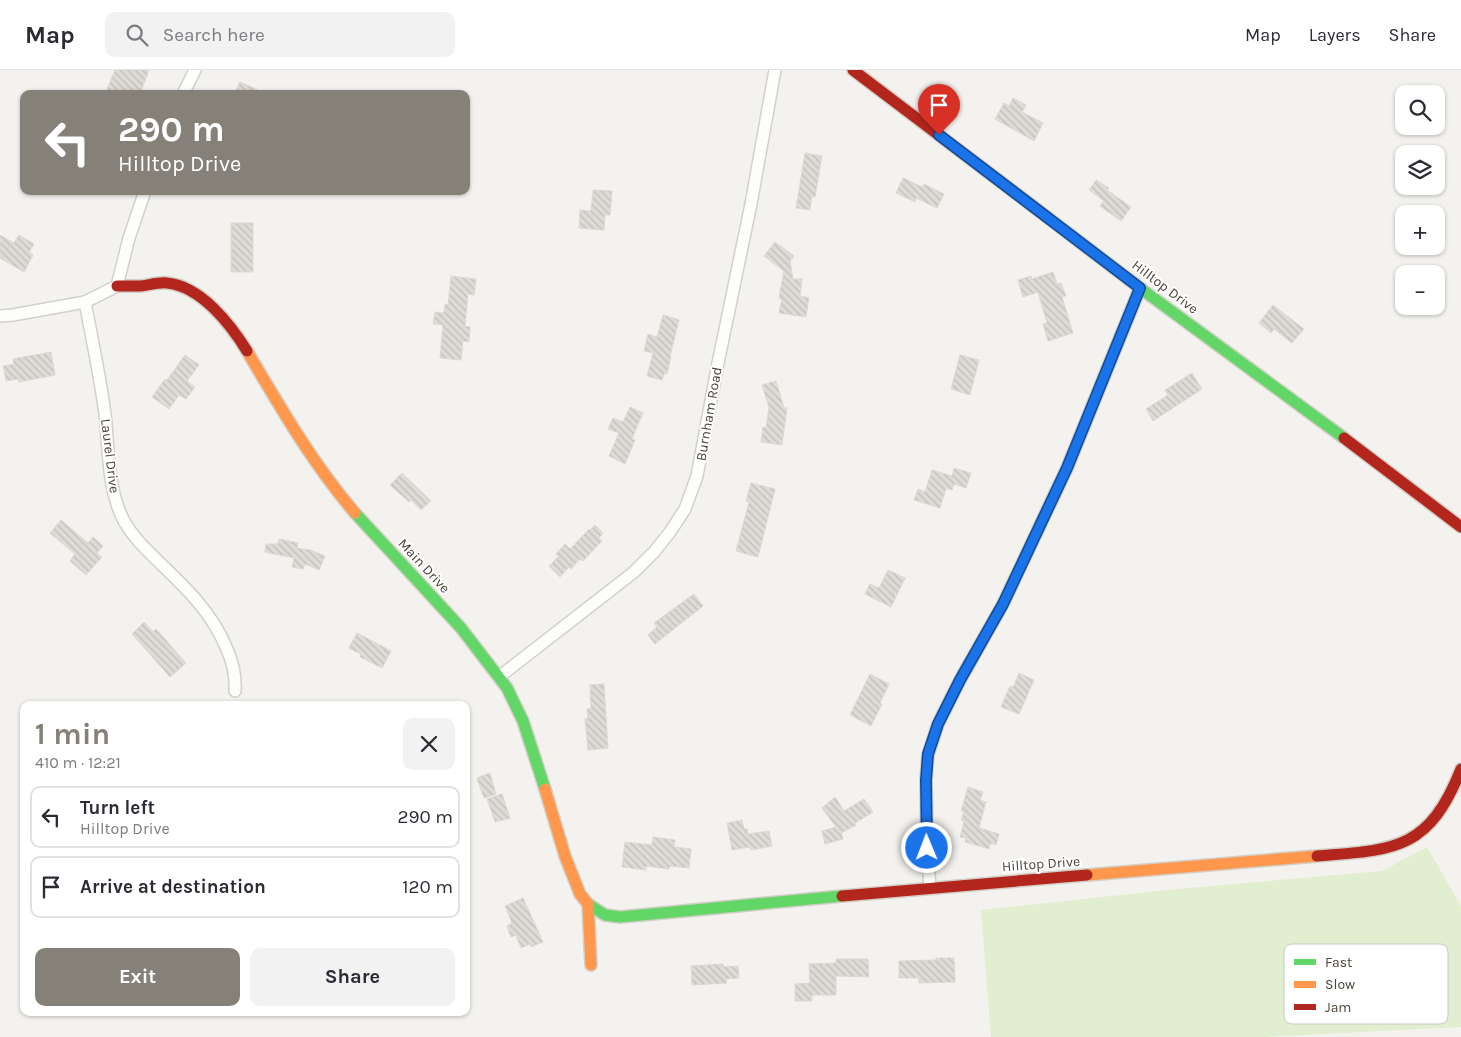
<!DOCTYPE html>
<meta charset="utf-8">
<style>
body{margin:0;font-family:Karla,sans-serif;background:#f2f2f3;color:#2b2b33;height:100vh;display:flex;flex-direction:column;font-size:19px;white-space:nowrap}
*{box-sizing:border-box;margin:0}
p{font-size:16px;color:#7c7c81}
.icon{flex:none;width:28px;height:28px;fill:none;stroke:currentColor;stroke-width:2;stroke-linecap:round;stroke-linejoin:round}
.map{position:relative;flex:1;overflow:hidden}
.drawer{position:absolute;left:20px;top:631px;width:450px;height:315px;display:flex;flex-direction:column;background:#fff;border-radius:10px;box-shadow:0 1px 4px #0004}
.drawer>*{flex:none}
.hud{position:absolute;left:20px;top:20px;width:450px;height:105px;border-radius:10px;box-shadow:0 1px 4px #0004;background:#868178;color:#fff;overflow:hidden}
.buttons{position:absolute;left:1395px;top:15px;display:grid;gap:10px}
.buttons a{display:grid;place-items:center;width:50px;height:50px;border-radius:10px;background:#fff;box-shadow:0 1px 4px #0004;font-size:25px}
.pin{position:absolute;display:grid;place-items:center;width:42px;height:42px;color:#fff;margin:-51px -21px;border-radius:50% 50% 50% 0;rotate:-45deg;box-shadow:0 0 5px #0007}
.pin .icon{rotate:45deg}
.me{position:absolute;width:55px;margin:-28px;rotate:359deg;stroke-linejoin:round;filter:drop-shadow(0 0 4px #0008)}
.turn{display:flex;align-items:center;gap:18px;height:105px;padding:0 15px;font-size:22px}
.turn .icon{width:65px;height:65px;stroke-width:2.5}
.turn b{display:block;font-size:35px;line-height:42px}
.round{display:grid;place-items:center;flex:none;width:52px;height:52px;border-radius:10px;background:#f2f2f3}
.overview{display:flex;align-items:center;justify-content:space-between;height:85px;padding:0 15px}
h1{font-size:30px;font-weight:700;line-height:38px;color:#868178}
.primary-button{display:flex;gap:10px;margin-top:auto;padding:10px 15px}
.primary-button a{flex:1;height:58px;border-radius:10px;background:#868178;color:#fff;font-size:20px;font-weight:700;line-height:58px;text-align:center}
.primary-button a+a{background:#f2f2f3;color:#2b2b33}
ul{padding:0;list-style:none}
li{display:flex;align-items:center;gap:15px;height:62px;margin:0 10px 8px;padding:0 5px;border:2px solid #e1e1e2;border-radius:10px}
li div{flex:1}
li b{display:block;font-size:19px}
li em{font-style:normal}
header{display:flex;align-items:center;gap:30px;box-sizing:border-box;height:70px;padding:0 25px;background:#fff;border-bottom:1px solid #e1e1e2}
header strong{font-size:24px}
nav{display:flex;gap:28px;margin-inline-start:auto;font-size:18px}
.search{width:350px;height:45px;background:#f2f2f3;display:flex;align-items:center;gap:12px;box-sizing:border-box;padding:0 18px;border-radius:10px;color:#7c7c81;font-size:19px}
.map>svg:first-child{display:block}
.green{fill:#e1eecf}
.building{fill:url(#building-back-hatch);stroke:#dcd9d4}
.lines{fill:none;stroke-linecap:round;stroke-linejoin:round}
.street-casing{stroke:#d2d0cb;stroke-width:14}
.fast-casing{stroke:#d3cfc5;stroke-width:14}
.slow-casing{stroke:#d3cfc5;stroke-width:14}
.jam-casing{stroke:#d3cfc5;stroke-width:14}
.street{stroke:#fdfdfc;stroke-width:11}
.fast{stroke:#63d668;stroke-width:11}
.slow{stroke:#ff974d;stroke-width:11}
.jam{stroke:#b3261e;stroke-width:11}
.route-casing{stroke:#114b97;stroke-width:12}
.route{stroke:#1a73e8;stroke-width:9}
.labels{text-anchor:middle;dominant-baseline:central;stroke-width:4;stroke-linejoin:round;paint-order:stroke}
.street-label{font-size:14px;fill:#4b4439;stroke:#fff}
.key{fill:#fff;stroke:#c9c7c4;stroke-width:1}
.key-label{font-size:14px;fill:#4b4439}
</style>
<header>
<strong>Map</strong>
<div class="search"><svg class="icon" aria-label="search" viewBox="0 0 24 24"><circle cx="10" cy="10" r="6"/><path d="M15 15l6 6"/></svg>Search here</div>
<nav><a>Map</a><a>Layers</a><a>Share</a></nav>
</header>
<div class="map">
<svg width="1461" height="967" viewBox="0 0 1461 967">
<defs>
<pattern id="building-back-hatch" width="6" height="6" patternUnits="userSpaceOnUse" patternTransform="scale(1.25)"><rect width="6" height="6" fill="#dedbd6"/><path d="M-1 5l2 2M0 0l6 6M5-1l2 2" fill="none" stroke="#c0bdb8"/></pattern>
</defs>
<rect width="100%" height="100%" fill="#f4f2ee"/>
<polygon class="green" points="1427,777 1461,836 1461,957 1264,967 991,967 981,840 1177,819 1382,801"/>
<g class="building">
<polygon points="115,0 149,0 140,24 105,24"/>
<polygon points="240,12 267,24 234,24"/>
<polygon points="1013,28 1026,35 1022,42 1043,53 1034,71 995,49 1004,33 1009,36"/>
<polygon points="805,83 822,86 815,127 812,126 810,140 796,138"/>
<polygon points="903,108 922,117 924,114 944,124 937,138 916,128 915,132 896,123"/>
<polygon points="1096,110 1109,118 1107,120 1131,137 1121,151 1100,136 1104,131 1089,120"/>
<polygon points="593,120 612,121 610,145 605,145 604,160 579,158 580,140 591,141"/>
<rect x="231" y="153" width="22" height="49"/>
<polygon points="0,165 14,173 19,165 34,174 29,182 33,185 24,202 0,188"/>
<polygon points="775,172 794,186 790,191 793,209 802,209 800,226 809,228 806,247 779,243 782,229 779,228 784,201 764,186"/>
<polygon points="1053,202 1057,214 1061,213 1066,226 1062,227 1073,263 1048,271 1043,254 1047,253 1038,222 1023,227 1018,210 1031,206 1032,209"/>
<polygon points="451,206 476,209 474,225 468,224 465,256 470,257 469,272 463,271 461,290 440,288 443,255 433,254 435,242 444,243 445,234 448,235"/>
<polygon points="1273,235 1304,259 1292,273 1274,259 1271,263 1259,253"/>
<polygon points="663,245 679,250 670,286 671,286 667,304 664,304 662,310 647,306 653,283 644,281 648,264 657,267"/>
<polygon points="51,282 55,305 19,312 18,309 6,311 3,296 14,294 13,289"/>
<polygon points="185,285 199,295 187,311 195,317 186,329 179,325 169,339 152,327 165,309 167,310"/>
<polygon points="960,285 979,290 970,325 951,319"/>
<polygon points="1192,303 1202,319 1153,351 1146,339 1168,325 1165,320"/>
<polygon points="776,311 784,338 787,338 782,375 761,372 763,357 766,358 769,337 762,315"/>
<polygon points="630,337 643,343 632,369 635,370 625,394 609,386 619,363 608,359 613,348 623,352"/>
<polygon points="954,398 971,403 966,418 954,414 952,420 946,418 940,438 914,430 918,419 925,422 932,400 952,406"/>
<polygon points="402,403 431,431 421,440 411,430 409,432 390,415"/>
<polygon points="751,413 775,419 758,487 736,481 749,432 746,431"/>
<polygon points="61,450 88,473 93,467 103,476 97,483 102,487 86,505 70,491 75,484 50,463"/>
<polygon points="595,455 603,463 599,468 602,471 583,491 580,489 571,499 569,497 560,507 549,496 559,486 556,484 565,474 570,479 589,459 590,460"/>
<polygon points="279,469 298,473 297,478 310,480 325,486 319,500 305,494 303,499 292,497 294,488 265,482 266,474 278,474"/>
<polygon points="888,500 905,508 891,537 865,524 870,514 879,518"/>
<polygon points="694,524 703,536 655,574 648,565 657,557 654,553"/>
<polygon points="144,552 153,562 156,559 186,593 170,607 132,564"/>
<polygon points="357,563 391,581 382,598 360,587 361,584 349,578"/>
<polygon points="1019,603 1034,610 1019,644 1001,637 1010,616 1013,617"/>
<polygon points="870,604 889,614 880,633 882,634 871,656 850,645"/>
<polygon points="604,614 608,678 588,680 585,649 588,649 587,639 591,638 590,615"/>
<polygon points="490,703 496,724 484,728 477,708"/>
<polygon points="968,717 983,722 980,730 986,732 979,758 999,764 996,775 991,773 989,779 965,772 966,768 960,767 964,751 961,750 964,742 961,741"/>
<polygon points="502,724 510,748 495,752 487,729"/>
<polygon points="835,727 844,741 864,729 873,742 855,753 856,755 841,763 843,769 825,774 822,761 836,757 822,738"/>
<polygon points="742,750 744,759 747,759 748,764 769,761 772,776 751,780 750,777 732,780 727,753"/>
<polygon points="653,767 675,770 674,777 691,779 689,798 670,796 669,799 646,796 646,800 622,797 625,772 652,775"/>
<polygon points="523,828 543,872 531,877 530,874 521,878 516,865 511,867 507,856 512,853 505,836"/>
<polygon points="936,888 954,888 955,912 919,913 919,908 899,908 899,891 936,890"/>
<polygon points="836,889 868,889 869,907 836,906 836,925 812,925 812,931 795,931 795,914 810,913 809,894 836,893"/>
<polygon points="723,894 723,897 738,896 739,908 726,909 727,913 692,915 691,896"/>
</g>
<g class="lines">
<g class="street-casing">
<g id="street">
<polyline points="183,24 195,0"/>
<path d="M85,232C92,269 100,306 105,344C109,379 107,419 124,451C134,469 148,481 161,494C187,519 212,543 226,577C232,590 236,606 235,621"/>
<polyline points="0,246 13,245 85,232 117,216 129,168 145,121"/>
<polyline points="499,607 634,502 654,482 670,462 685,439 697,406 718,293 751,134 775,0"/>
<polyline points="930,817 927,778 926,710 928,685 938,654 960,610 1003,534 1067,398 1140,218"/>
</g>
</g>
<g class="fast-casing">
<g id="fast">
<polyline points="1047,147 1140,218 1344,368"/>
<polyline points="355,443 461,558 507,618 523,651 545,719"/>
<polyline points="588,834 605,845 620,847 842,826"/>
</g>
</g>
<g class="slow-casing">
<g id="slow">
<path d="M247,281C280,337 313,394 355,443"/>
<polyline points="545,719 565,786 580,824 588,834 591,895"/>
<polyline points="1087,805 1317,786"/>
</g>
</g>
<g class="jam-casing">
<g id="jam">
<polyline points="853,0 1047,147"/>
<path d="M117,216C125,216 133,216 140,216C149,215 159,212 167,213C201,216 231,255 247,281"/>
<polyline points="1344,368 1461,457"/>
<path d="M1317,786C1395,780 1429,780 1461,699"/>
<polyline points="842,826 1087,805"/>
</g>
</g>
<use href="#street" class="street"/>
<use href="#fast" class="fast"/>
<use href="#slow" class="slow"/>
<use href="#jam" class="jam"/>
</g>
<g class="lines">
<g class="route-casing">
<polyline id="route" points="927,778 926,710 928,684 938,654 960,610 1003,534 1067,398 1140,218 939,65"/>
</g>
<use href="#route" class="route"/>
</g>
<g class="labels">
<g class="street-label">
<text transform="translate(1165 217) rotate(37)">Hilltop Drive</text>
<text transform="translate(709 344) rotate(-80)">Burnham Road</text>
<text transform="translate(110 386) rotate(83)">Laurel Drive</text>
<text transform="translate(424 496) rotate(47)">Main Drive</text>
<text transform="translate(1041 794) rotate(-4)">Hilltop Drive</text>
</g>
</g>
<rect x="1284" y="874" width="164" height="80" rx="8" class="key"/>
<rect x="1294" y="889" width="22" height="6" fill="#63d668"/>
<rect x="1294" y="911" width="22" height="7" fill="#ff974d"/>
<rect x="1294" y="934" width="22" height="6" fill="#b3261e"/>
<g class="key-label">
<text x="1325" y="897">Fast</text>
<text x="1325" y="919">Slow</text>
<text x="1325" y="942">Jam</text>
</g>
</svg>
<div class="buttons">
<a><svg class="icon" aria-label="search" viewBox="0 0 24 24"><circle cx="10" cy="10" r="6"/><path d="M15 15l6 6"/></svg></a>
<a><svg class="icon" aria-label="layers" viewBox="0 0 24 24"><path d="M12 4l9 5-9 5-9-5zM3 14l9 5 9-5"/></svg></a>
<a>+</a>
<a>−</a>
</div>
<div class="pin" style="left:939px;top:65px;background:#d93025"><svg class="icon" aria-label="arrive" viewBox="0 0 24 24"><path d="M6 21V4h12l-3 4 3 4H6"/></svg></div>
<svg class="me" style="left:927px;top:778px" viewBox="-20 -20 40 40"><circle r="17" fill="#1a73e8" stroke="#fff" stroke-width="3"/><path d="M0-11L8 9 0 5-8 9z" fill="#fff"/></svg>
<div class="hud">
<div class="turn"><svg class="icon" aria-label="left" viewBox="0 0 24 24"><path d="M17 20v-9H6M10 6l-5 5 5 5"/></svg><div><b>290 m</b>Hilltop Drive</div></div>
</div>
<section class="drawer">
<div class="overview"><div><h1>1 min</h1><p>410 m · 12:21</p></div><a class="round"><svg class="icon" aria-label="close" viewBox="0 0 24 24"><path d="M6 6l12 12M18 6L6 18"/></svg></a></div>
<ul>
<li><svg class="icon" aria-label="left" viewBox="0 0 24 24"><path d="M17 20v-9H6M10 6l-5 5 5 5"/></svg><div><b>Turn left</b><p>Hilltop Drive</p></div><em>290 m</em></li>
<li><svg class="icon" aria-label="arrive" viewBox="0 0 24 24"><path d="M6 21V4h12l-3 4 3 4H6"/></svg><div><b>Arrive at destination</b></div><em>120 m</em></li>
</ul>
<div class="primary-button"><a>Exit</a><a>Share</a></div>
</section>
</div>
